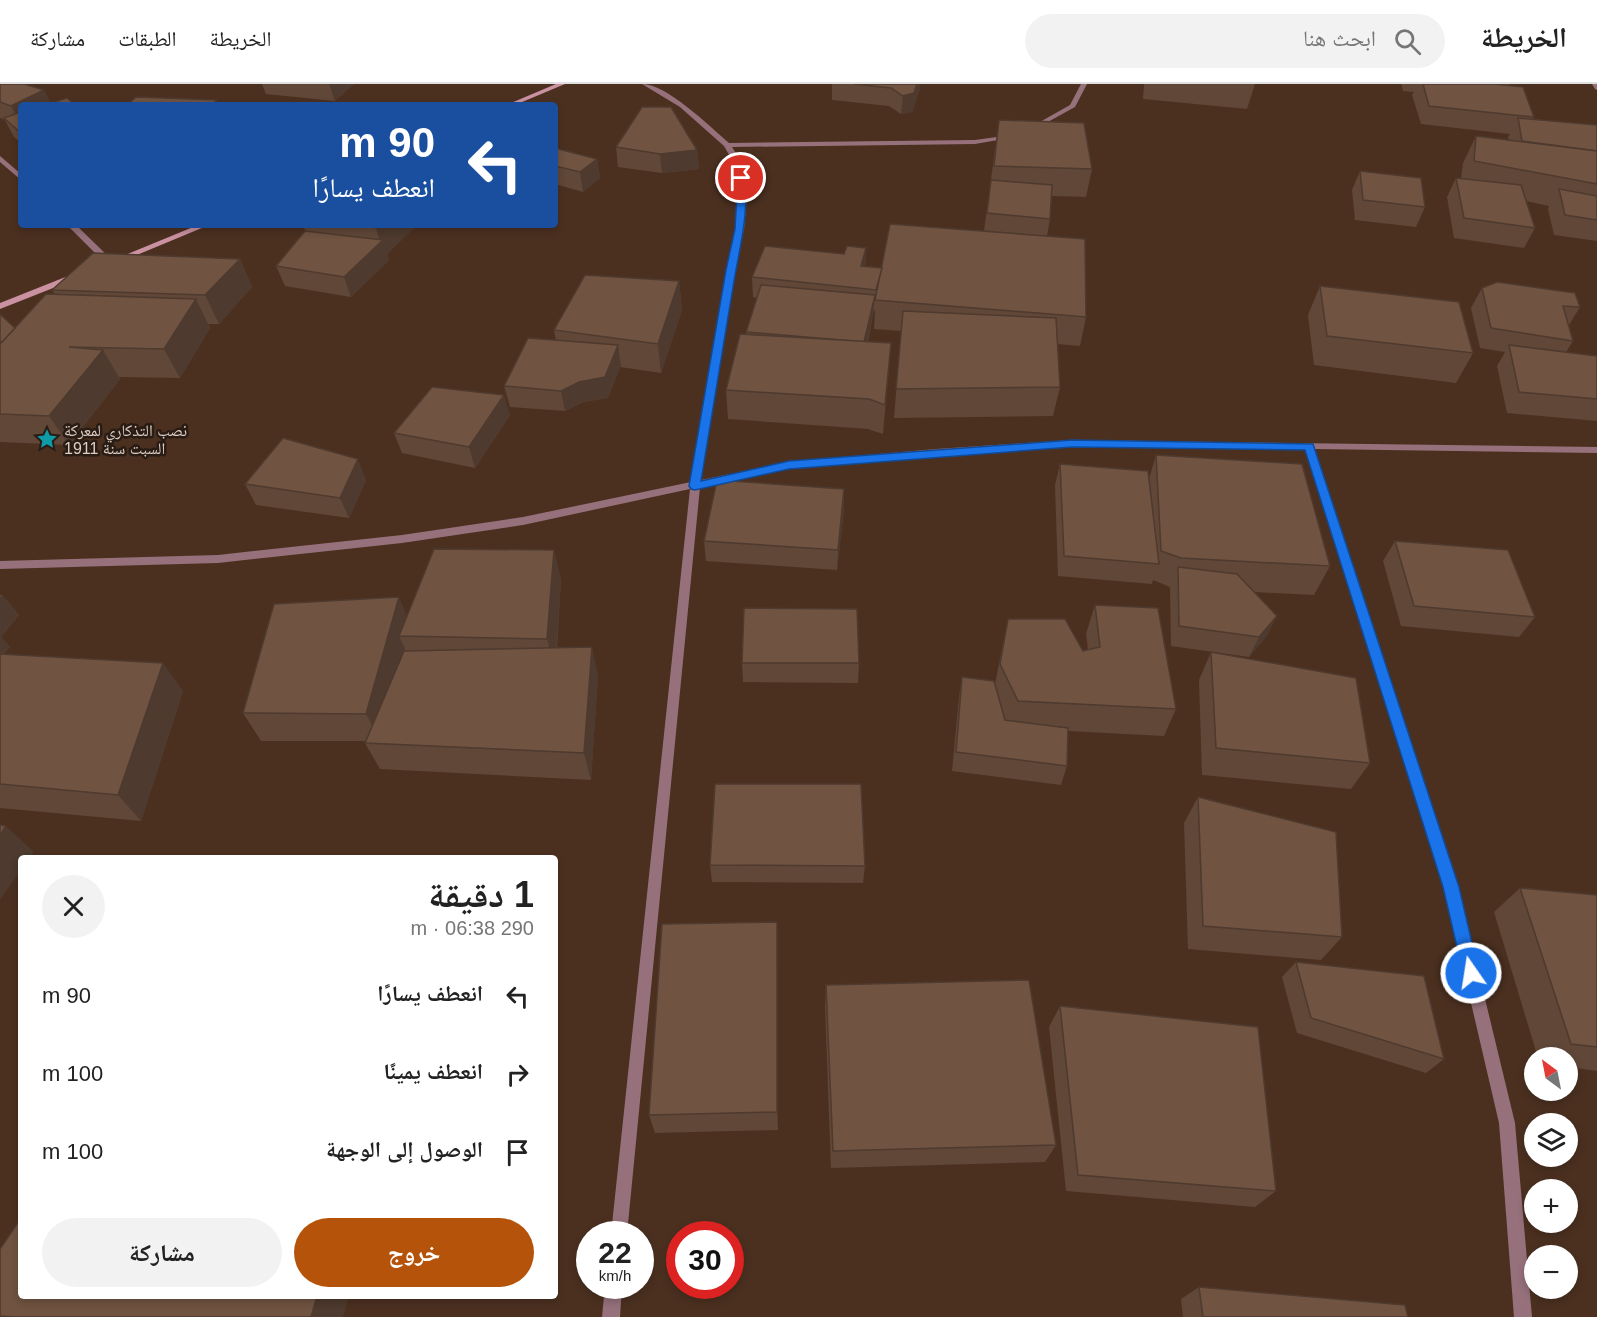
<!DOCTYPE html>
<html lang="ar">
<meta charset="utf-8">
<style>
body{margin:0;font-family:Helvetica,"Noto Naskh Arabic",sans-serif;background:#f2f2f2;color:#222;direction:rtl;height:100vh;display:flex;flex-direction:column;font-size:22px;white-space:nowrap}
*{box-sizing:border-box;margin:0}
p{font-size:20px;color:#767676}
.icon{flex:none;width:33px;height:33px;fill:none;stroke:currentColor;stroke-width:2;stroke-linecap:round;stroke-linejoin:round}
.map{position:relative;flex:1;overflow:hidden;direction:ltr}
.sheet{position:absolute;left:18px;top:771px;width:540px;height:444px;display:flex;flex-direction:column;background:#fff;border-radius:6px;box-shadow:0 3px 9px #0003;direction:rtl}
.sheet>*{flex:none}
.hud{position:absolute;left:18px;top:18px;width:540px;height:126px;border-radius:6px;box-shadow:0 3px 9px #0003;direction:rtl;background:#1a4fa0;color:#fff;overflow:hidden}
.needle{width:39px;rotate:328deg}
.fabs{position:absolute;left:1524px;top:963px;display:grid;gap:12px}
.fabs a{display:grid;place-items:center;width:54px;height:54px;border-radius:50%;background:#fff;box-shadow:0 3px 9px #0003;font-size:30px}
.speed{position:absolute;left:576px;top:1137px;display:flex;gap:12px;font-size:30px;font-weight:700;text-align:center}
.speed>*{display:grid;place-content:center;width:78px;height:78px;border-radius:50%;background:#fff;box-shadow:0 3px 9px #0003;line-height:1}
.speed small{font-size:15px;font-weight:400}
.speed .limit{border:9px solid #d22;background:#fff;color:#111}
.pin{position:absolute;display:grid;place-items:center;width:51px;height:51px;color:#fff;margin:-26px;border:3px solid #fff;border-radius:50%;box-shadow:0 2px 6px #0007}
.me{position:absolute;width:66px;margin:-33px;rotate:347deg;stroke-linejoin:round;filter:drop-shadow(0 0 4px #0008)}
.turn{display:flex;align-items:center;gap:21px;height:126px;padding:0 24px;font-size:27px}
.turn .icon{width:78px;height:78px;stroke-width:2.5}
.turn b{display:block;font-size:42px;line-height:51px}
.round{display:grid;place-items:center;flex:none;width:63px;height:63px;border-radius:32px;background:#f2f2f2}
.head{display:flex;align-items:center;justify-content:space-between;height:102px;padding:0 24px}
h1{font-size:36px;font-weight:800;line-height:45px}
.primary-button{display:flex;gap:12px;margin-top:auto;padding:12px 24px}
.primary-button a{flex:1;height:69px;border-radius:36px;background:#b45309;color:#fff;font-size:24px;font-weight:800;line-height:69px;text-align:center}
.primary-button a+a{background:#f2f2f2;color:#222}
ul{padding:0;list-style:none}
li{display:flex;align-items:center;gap:18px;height:78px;padding:0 24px}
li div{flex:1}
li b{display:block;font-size:22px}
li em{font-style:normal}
header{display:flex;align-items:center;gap:36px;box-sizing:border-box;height:84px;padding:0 30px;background:#fff;border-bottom:2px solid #e0e0e0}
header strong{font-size:28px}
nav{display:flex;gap:33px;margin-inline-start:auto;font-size:21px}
.search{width:420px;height:54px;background:#f2f2f2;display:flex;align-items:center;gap:15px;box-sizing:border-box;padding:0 21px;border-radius:33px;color:#767676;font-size:22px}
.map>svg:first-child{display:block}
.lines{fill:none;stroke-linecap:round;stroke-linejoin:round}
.minor{fill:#96717b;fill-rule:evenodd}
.secondary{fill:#ca91a1;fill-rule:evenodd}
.wall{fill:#604738}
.shaded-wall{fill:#4e3a2e}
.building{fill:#705341;stroke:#4e3a2e;stroke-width:1.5}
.route{fill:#1a73e8;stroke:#114b97;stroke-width:1.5}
.labels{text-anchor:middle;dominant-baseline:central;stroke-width:5;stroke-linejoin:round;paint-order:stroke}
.poi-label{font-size:16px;fill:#dfcec4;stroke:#281c14;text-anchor:start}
</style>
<header>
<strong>الخريطة</strong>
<div class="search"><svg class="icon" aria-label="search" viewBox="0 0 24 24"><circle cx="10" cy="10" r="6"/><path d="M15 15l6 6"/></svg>ابحث هنا</div>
<nav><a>الخريطة</a><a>الطبقات</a><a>مشاركة</a></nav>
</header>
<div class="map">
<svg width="1597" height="1233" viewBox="0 0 1597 1233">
<rect width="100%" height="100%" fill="#4b3020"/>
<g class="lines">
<g class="minor">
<path d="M642,0C667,0 709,42 729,59L975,56L1011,51L1015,53L975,60L732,63L740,76L747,113L744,145L735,186L701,396L788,378L936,365L1072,356L1597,363V369L1315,365L1458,803L1515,1039L1532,1233H1514L1499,1039L1444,803L1305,365L1072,362L936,371L788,384L700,403L627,1150H611L690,405L523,441L402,459L218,479L0,485V477L218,471L402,451L523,433L691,398L727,186L736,145L739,113L732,76L724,62L680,23Z"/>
<polygon points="1081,0 1087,0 1075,23 1035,45 1031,45 1031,43 1070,21"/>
<polygon points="1592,0 1597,0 1597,6 1595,5"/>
<polygon points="0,72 21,90 21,96 0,78"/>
<polygon points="67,141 76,141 113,177 113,181 107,181"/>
<polygon points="605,1202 622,1202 620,1233 602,1233"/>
</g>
<g class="secondary">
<polygon points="556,0 565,0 515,21 506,21"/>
<polygon points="198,141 209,141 120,178 113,176"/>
<polygon points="73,190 77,193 76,195 0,225 0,219"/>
</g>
</g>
<g class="wall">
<polygon points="0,0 51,19 75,21 21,21 21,59 14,53 5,36 0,34"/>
<polygon points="262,0 354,0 335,17 266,10"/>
<polygon points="832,0 920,0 920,5 912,28 901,30 889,22 832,16"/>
<polygon points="1144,0 1255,0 1247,25 1143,15"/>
<polygon points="1401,0 1510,0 1509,2 1534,33 1533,35 1597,41 1597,157 1554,151 1548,125 1549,122 1526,117 1535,144 1524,164 1454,154 1447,113 1456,94 1461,94 1463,79 1476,52 1509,56 1508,53 1510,50 1421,40 1412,11 1414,8 1403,7"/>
<polygon points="999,36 1092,85 1086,113 1052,112 1050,135 1047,152 1086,233 1080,262 1057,260 1060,303 1053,332 894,334 901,247 874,245 875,227 874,226 868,258 891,259 883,350 868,345 728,335 726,306 746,250 746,248 757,214 753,213 752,193 866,164 865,182 882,184 984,147"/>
<polygon points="616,63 697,66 699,85 662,89 618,83"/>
<polygon points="555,64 597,75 600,94 583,108 555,100"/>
<polygon points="1360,87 1425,123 1416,143 1355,136 1352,106"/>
<polygon points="295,141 417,141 387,170 389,176 351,213 285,202 276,182 306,147 304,144 296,142"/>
<polygon points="240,175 252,203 219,240 208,240 210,244 180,294 119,293 120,295 69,361 0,358 0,230 15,244 55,210 52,206"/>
<polygon points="679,197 682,226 661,289 620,283 608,314 583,318 565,327 510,323 504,302 556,257 554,246"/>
<polygon points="1320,202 1473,269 1456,299 1314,281 1308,231"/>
<polygon points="1482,204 1580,223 1569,241 1573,257 1566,268 1597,272 1597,337 1507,329 1497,282 1505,268 1480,264 1471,224"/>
<polygon points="510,331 475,384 402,369 394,349"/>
<polygon points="1156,371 1330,482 1314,511 1254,508 1267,552 1249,573 1171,562 1170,503 1153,496 1152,500 1058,492 1055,401 1060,380 1149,395"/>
<polygon points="366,396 349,434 256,421 245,400"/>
<polygon points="844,405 844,425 837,486 706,477 704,457"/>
<polygon points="1395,457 1535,533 1519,553 1401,542 1383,477"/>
<polygon points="561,495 557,564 598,591 591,696 380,685 365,659 366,657 261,657 243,629 407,532"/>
<polygon points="0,511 2,511 19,531 1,553 10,563 2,571 183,607 141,737 0,724"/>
<polygon points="1095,521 1176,625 1164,652 1068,647 1067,682 1061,701 952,687 959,613 962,593 995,600 1008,535 1083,567 1088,565 1086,550"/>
<polygon points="1211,568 1370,679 1351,705 1202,691 1199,596"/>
<polygon points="742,579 859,579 858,599 743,598"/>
<polygon points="1198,713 1342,853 1321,876 1188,865 1184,739"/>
<polygon points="710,781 865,782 863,799 712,798"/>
<polygon points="1520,804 1597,811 1597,987 1568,983 1568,974 1538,974 1494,828"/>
<polygon points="777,838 778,1046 655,1049 649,1031"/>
<polygon points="1296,878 1444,975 1426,989 1297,949 1282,893"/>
<polygon points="826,901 1056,1061 1045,1078 831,1084 825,923"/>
<polygon points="1060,922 1276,1107 1255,1123 1066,1107 1049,943"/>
<polygon points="1199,1203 1408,1233 1183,1233 1181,1215"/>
</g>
<g class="shaded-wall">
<polygon points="329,0 354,0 335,17"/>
<polygon points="917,0 920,0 920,5 912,28 901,30 903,12"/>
<polygon points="44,6 52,21 21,21 21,40 11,22"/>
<polygon points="217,16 219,21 212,21"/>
<polygon points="697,66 699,85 662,89 660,70"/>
<polygon points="597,75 600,94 583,108 580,88"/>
<polygon points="379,141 417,141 387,170 389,176 351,213 344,193 380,158 376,144"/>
<polygon points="866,164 865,184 861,182"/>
<polygon points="240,175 252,203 219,240 205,211"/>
<polygon points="679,197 682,226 661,289 658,260"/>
<polygon points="875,211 873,231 863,279 864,259"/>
<polygon points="196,215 210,244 180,294 164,265"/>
<polygon points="618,261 621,282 608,314 583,318 565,327 561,307"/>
<polygon points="103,266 120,295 69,361 49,332"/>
<polygon points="504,311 510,331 475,384 469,363"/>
<polygon points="358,375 366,396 349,434 340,414"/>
<polygon points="844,405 844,425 837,486 838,466"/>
<polygon points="554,466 561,495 555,584 547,555"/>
<polygon points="2,511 19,531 1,553 10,563 0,572 0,514"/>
<polygon points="399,513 411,541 399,552 405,564 380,657 366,630"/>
<polygon points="1277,532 1267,552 1249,573 1259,553"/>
<polygon points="592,563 598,591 591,696 584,669"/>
<polygon points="163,579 183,607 141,737 118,711"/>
<polygon points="6,742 34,768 29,774 21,774 21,786 0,816 0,751"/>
<polygon points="777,838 777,861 778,1046 777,1028"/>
<polygon points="317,1212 349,1212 343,1233 311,1233"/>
</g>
<g class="building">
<polygon points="0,0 24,0 44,6 11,22 0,18"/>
<polygon points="854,0 917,0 914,9 903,12 891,4"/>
<polygon points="1423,0 1494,0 1523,3 1534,33 1429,22"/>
<polygon points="136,13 217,16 212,21 127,21"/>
<polygon points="67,14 75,21 45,21"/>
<polygon points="642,23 671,23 697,66 660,70 616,63"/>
<polygon points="21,28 21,49 4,34"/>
<polygon points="1518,34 1597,41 1597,67 1522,57"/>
<polygon points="999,36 1084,39 1092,85 994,82"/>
<polygon points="1476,52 1597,67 1597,100 1474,77"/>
<polygon points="555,64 597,75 580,88 555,82"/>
<polygon points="1360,87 1421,94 1425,123 1363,116"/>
<polygon points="1456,94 1521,101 1535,144 1464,134"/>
<polygon points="991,96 1052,101 1050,135 987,129"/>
<polygon points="1559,105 1597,112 1597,136 1565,131"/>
<polygon points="890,140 1085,155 1086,233 875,216"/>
<polygon points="358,141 379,141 376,144"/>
<polygon points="305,147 383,156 344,193 276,182"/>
<polygon points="765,162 844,170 847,162 866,164 861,182 882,184 876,206 752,193"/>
<polygon points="93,169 240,175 205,211 52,206"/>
<polygon points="585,191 679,197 658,260 554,246"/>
<polygon points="1497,198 1575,209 1580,223 1563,222 1573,257 1491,244 1482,204"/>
<polygon points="761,201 875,211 864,258 746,248"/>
<polygon points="1320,202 1459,218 1473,269 1327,252"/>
<polygon points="46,210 196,215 164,265 69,263 103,266 49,332 0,330 0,260"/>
<polygon points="903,227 1056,234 1060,303 896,305"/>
<polygon points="0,230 15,244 3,257 0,258"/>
<polygon points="740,250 891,259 885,321 869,315 726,306"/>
<polygon points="528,254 618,261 605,293 579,298 561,307 504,302"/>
<polygon points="1509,261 1597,272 1597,315 1519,308"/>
<polygon points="432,303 504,311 469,363 394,349"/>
<polygon points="283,354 358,375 340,414 245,400"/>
<polygon points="1156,371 1302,380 1330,482 1181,474 1161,467"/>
<polygon points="1060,380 1148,387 1159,480 1064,472"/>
<polygon points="717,396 844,405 838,466 704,457"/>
<polygon points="1395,457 1508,466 1535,533 1414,522"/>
<polygon points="434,465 554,466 547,555 399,552"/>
<polygon points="1178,483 1237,490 1277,532 1259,553 1179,542"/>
<polygon points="399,513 366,630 243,629 274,520"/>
<polygon points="1095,521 1158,524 1176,625 1018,617 1000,580 1008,535 1065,535 1083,567 1100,563"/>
<polygon points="744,524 857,525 859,579 742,579"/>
<polygon points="592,563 584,669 365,659 404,567"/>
<polygon points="1211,568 1356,594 1370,679 1216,664"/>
<polygon points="0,570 163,579 118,711 0,700"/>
<polygon points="962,593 994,597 1005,636 1068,644 1067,682 956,668"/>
<polygon points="715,700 861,700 865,782 710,781"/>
<polygon points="1198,713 1336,748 1342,853 1203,842"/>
<polygon points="0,741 6,742 0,751"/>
<polygon points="1520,804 1597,811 1597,963 1571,960"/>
<polygon points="777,838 777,1028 649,1031 662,840"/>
<polygon points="1296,878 1424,892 1444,975 1311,934"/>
<polygon points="1029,896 1056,1061 833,1067 826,901"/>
<polygon points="1060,922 1258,943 1276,1107 1078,1091"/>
<polygon points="21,1134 21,1212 317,1212 311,1233 15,1233 0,1232 0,1165"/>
<polygon points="1199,1203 1405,1221 1408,1233 1203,1233"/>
</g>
<path class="route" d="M738,92L745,94C749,132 739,166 733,203C722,267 712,332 701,397L789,377L1072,356L1313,360L1459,803L1479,889L1477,894L1471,896L1465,894L1463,889L1443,803L1305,366L1072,363L789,385L695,406L691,405L689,402L726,186L735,145Z"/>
<defs>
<g id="sight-bare" transform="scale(1.62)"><path d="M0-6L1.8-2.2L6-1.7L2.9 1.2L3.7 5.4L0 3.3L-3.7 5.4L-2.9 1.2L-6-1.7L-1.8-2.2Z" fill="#0f9aa8" stroke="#281c14" stroke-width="2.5" paint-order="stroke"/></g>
</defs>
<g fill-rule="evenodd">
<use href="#sight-bare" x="47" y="355"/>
</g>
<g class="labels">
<g class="poi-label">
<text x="64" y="346">نصب التذكاري لمعركة<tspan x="64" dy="18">السبت سنة 1911</tspan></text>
</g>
</g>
</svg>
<div class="fabs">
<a><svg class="needle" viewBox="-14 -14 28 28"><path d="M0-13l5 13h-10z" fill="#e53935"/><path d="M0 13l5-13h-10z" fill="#767676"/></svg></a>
<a><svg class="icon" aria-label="layers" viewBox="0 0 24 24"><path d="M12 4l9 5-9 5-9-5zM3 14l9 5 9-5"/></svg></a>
<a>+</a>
<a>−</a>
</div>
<div class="speed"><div>22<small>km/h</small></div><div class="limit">30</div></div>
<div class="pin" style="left:741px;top:94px;background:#d93025"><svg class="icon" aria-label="arrive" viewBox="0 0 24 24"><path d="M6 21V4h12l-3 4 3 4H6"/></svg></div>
<svg class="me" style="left:1471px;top:889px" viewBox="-20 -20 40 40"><circle r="17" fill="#1a73e8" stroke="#fff" stroke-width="3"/><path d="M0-11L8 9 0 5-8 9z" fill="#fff"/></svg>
<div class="hud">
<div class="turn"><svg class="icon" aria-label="left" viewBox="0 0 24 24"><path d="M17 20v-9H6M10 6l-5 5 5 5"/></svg><div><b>90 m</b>انعطف يسارًا</div></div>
</div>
<section class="sheet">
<div class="head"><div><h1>1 دقيقة</h1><p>290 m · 06:38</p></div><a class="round"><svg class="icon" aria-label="close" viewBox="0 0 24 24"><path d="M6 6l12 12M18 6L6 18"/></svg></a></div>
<ul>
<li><svg class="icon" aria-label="left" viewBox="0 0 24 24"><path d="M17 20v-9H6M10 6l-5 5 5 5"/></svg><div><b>انعطف يسارًا</b></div><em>90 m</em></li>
<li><svg class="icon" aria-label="right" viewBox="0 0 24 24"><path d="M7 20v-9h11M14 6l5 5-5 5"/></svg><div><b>انعطف يمينًا</b></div><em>100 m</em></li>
<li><svg class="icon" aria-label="arrive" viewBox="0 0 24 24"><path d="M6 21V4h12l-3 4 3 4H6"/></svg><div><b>الوصول إلى الوجهة</b></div><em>100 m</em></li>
</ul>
<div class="primary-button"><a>خروج</a><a>مشاركة</a></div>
</section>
</div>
